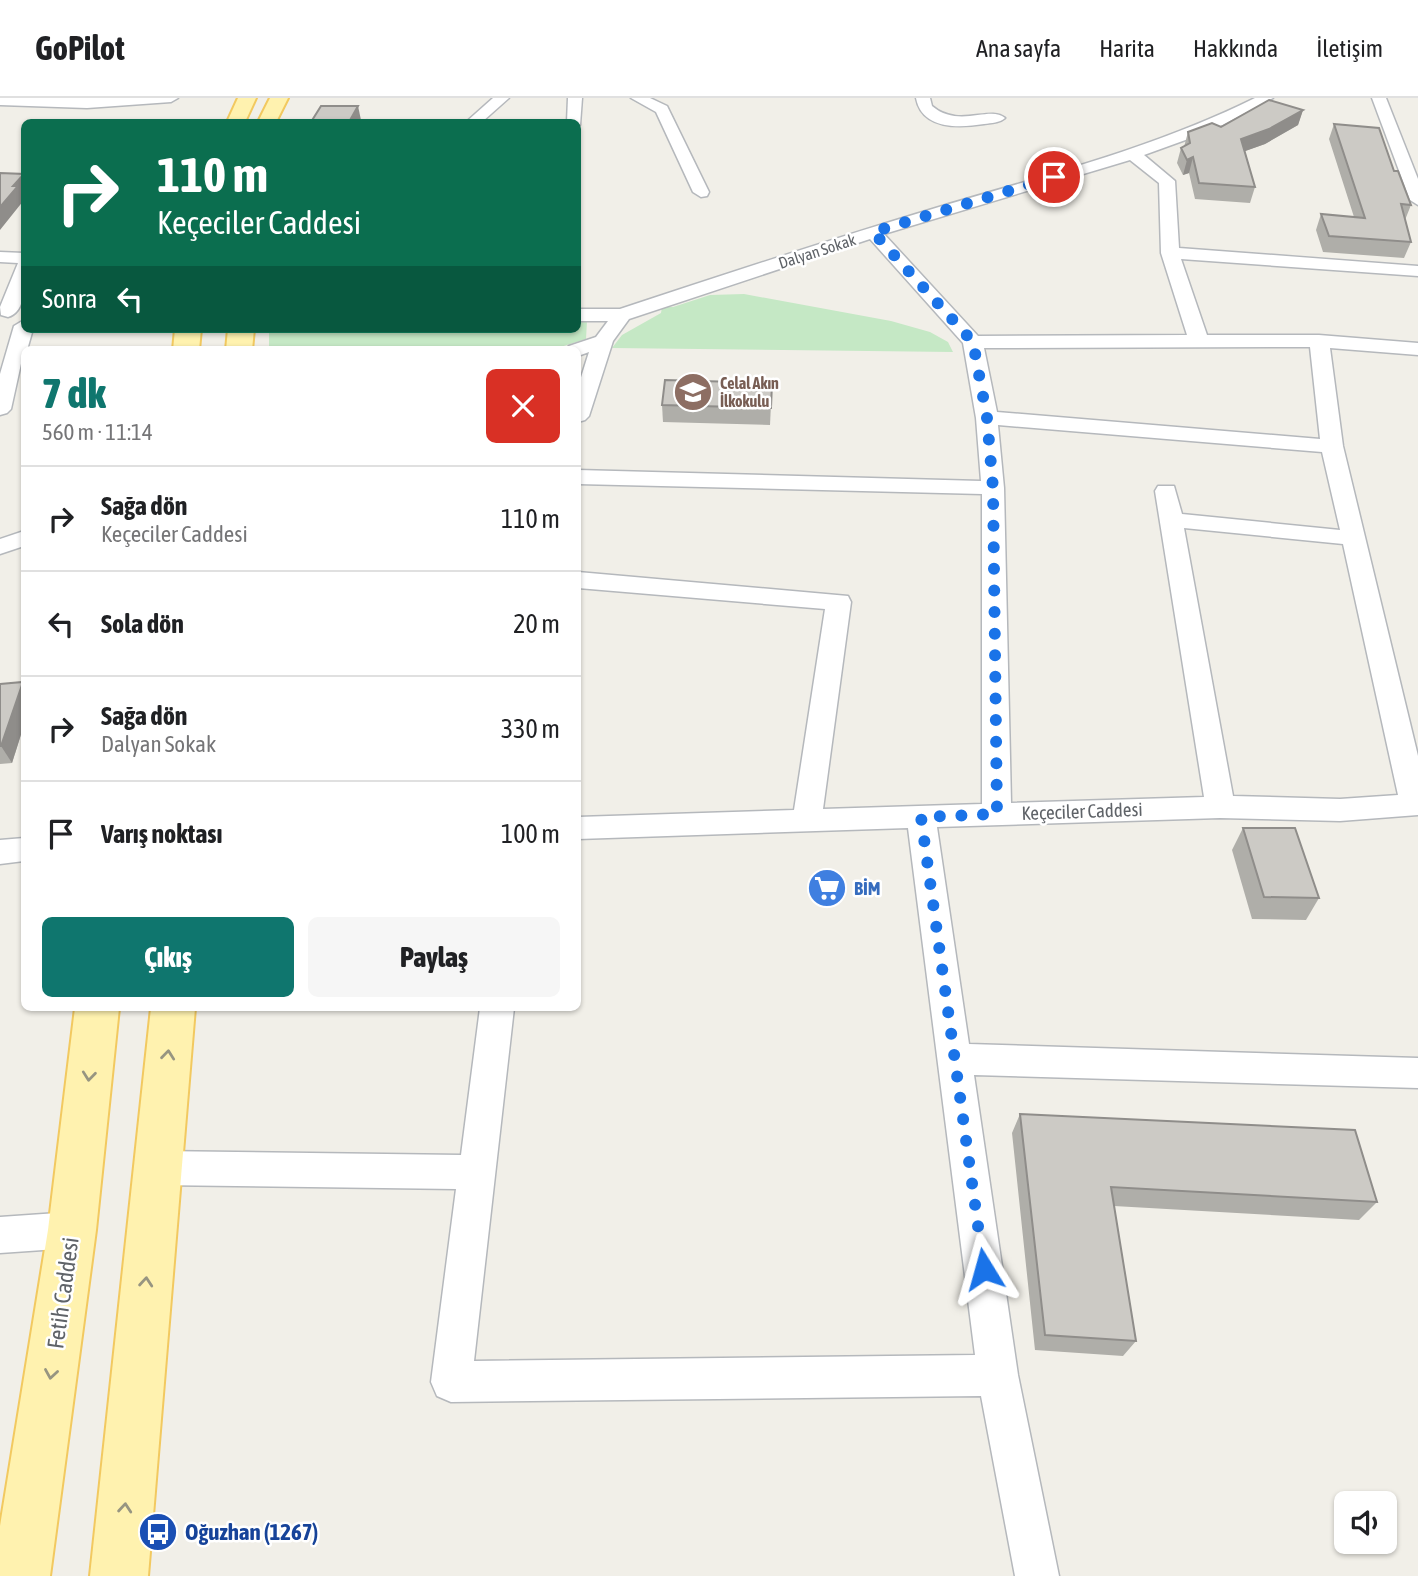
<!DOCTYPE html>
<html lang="tr">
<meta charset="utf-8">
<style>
body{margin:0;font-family:"Asap Condensed",sans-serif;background:#f6f6f6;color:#202124;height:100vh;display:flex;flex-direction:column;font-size:26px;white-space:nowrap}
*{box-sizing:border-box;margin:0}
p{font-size:23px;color:#757577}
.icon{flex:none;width:38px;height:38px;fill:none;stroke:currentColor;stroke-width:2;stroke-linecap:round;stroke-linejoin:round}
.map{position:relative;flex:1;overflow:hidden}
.sheet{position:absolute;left:21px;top:248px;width:560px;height:665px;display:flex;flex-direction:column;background:#fff;border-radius:10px;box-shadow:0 2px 5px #0004}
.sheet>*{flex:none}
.banner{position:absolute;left:21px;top:21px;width:560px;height:214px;border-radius:10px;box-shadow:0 2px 5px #0004;background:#0b6e4f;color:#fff;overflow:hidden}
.tools{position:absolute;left:1334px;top:1393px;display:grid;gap:14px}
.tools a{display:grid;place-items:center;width:63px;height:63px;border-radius:10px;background:#fff;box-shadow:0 2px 5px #0004;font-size:35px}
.pin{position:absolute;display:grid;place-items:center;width:60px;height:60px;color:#fff;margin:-30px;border:4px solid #fff;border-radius:50%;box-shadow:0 2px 7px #0007}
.me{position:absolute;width:77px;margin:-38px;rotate:352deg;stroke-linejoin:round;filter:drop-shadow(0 0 5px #0008)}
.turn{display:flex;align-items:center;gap:24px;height:147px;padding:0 21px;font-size:32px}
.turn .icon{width:91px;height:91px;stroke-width:2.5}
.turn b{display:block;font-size:49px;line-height:60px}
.then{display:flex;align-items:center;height:66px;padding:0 21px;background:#0003;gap:14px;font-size:26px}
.round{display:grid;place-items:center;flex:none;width:74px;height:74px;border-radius:10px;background:#f6f6f6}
.headline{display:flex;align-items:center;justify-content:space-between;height:119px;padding:0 21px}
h1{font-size:42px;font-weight:800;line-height:52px;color:#0f766e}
.primary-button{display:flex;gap:14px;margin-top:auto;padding:14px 21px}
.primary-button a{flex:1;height:80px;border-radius:10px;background:#0f766e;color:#fff;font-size:28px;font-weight:800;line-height:80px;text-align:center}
.primary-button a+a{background:#f6f6f6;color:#202124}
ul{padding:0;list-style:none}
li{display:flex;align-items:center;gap:21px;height:105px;padding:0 21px;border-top:2px solid #e0e0e0}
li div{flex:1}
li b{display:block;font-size:26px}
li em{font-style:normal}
header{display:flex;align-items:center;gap:42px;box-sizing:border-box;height:98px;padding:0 35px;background:#fff;border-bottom:2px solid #e0e0e0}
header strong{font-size:33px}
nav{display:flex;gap:38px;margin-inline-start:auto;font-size:24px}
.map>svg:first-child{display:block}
.green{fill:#c5e8c5}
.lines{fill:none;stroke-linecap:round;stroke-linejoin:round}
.minor-casing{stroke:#b5b8bc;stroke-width:3}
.major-casing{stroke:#f2c960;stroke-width:4}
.minor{fill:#fff;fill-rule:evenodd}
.major{fill:#fff2af;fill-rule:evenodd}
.wall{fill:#afaea9}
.shaded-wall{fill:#8f8d8a}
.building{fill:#cccac5;stroke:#8f8d8a;stroke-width:2}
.oneway{stroke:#979581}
.route{stroke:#1a73e8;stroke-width:12;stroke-dasharray:0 21.6}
.labels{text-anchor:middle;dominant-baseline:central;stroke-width:5;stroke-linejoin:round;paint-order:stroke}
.far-street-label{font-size:16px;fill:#5f6368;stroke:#fff}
.far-education-label{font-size:16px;font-weight:bold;fill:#785e54;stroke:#fff;text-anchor:start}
.street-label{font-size:19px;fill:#5f6368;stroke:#fff}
.shop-label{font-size:19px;font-weight:bold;fill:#366cbe;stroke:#fff;text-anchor:start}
.near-street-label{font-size:23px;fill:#5f6368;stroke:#fff}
.near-transit-label{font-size:23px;font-weight:bold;fill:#164399;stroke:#fff;text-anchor:start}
</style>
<header>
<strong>GoPilot</strong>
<nav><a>Ana sayfa</a><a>Harita</a><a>Hakkında</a><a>İletişim</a></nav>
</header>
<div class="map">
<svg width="1418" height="1478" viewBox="0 0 1418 1478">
<rect width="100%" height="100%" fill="#f1efe8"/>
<g class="green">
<polygon points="744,196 891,223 930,234 948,244 953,254 612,250 622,237 661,215 662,209 673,209 710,197"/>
<polygon points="587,223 586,241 551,252 269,252 269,231 578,231 578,224"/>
</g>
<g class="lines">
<g class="minor-casing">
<g id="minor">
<polygon points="0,0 178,0 171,4 87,10 0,7"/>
<polygon points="493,0 509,0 482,24 466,24"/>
<polygon points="568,0 582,0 580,27 567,24"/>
<polygon points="631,0 650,0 667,8 709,94 707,98 701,99 693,94 656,14"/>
<path d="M916,0H930L932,8C959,31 990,7 1005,20C999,25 992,25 984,26C959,30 922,32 916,0Z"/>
<path d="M1255,0H1273L1213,32L1144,57L1175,83L1179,150L1418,168V178L1181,161L1207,237H1319L1418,245V257L1330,250L1343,348L1418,658V717L1340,723L1220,720L937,729L969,946L1418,960V990L974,977L1018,1277L1059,1478H1015L981,1298L451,1304L437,1298L431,1284L456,1091L157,1087L144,1082L139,1070L144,1058L157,1053L461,1057L480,910H514L474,1263L975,1257L908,730L578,741V719L794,712L825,511L578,490V474L848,498L851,504L823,711L982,706V396L578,386V372L981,383L976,320L963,245L870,141L629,221L613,243L589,318L585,322L578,324V289L589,254L578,258V252H566L569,248L596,239L608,223H578V211H620C726,176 832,141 939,109C1046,77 1154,50 1255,0ZM1130,62L1159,85L1161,155L1187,237L978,238L884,136ZM1310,249L1320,341L997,314L984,250ZM998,327L1322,354L1340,432L1182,416L1174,388H1158L1155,393L1204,699L1011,705L1004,390ZM1184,430L1343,446L1398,697L1340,701L1233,698Z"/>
<polygon points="1372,0 1386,0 1418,81 1418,107 1410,102"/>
<path d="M0,154L24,155C24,172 30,213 8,219L1,217L0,209L18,165L0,164Z"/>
<polygon points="24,222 24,231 33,231 27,252 24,252 11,311 7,315 0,317 0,276 14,228"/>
<polygon points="24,433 24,448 0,456 0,441"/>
<polygon points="24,740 24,763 0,766 0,742"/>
<polygon points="72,1114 85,1119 91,1132 85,1145 72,1150 0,1155 0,1119"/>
</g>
</g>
<g class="major-casing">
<g id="major">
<polygon points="238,0 256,0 245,24 227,24"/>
<polygon points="270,0 288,0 276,24 258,24"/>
<polygon points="175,231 201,231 199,252 173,252"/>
<polygon points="228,231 254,231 252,252 226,252"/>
<polygon points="75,910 119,910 96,1132 50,1478 0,1478 0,1428 48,1132"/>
<polygon points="151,910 195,910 148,1478 90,1478"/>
</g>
</g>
<use href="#minor" class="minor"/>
<use href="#major" class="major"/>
</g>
<g class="wall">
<polygon points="1303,12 1298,27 1265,46 1245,53 1255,89 1250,105 1195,101 1189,75 1183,77 1177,65 1181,50 1184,49 1188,34"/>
<polygon points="1334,26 1394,73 1411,107 1405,122 1411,144 1404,160 1323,154 1316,132 1321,116 1354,119 1329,41"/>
<polygon points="772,285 770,327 663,324 662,307"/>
<polygon points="23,584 24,587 24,627 12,665 0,666 0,586"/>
<polygon points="1243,730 1319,800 1306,822 1252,821 1232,752"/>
<polygon points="1020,1016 1377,1104 1359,1122 1114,1108 1136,1243 1123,1258 1035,1252 1012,1035"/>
</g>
<g class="shaded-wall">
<polygon points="358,8 361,22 360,24 349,24"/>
<polygon points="1303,12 1298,27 1265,46 1237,56 1241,41"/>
<polygon points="1193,59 1189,75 1183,77 1187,62"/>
<polygon points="24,77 24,97 23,99 24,102 0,132 0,109 13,88"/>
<polygon points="23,584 24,587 24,627 12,665 1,648"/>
</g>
<g class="building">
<polygon points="1269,2 1303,12 1269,31 1241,41 1255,89 1199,85 1193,59 1187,62 1181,50 1190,45 1188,34 1212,25 1221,29"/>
<polygon points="321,8 358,8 349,24 311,24"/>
<polygon points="1334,26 1379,30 1394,73 1398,73 1411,107 1401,106 1411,144 1329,138 1321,116 1365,120"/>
<polygon points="0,75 24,76 13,88 18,88 0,109"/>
<polygon points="665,282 772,285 771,310 662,307"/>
<polygon points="23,584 1,648 0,648 0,586"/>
<polygon points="1243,730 1295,730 1319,800 1264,799"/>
<polygon points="1020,1016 1355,1032 1377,1104 1111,1089 1136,1243 1045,1237"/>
</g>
<defs><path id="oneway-chevron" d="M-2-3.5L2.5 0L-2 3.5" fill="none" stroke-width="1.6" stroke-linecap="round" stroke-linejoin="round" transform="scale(1.75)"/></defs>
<g class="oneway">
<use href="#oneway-chevron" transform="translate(168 957) rotate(-84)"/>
<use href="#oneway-chevron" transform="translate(89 978) rotate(96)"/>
<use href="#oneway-chevron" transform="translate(146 1184) rotate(-85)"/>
<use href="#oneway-chevron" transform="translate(51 1276) rotate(99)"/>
<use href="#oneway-chevron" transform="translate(125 1410) rotate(-85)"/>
</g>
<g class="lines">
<polyline class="route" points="984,1171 921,719 997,716 993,390 987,320 973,244 873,134 1054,79"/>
</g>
<defs>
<g id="school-disc" transform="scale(2.0125)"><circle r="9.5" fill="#8d6e63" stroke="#fff"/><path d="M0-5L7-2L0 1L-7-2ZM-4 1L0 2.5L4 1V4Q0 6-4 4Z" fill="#fff"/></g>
<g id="supermarket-disc" transform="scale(2.0125)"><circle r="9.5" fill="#3f7fe0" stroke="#fff"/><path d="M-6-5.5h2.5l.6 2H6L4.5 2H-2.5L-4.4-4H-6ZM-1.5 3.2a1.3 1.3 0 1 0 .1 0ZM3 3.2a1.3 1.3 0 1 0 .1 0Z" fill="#fff"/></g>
<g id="bus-disc" transform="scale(2.0125)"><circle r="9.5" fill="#1a4fb4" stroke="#fff"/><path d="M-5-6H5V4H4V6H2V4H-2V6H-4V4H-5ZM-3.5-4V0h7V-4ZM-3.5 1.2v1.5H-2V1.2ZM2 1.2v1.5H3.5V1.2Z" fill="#fff"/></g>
</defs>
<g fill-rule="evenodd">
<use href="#school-disc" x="693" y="294"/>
<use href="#supermarket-disc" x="827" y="790"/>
<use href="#bus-disc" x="158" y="1434"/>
</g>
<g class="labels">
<g class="far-street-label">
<text transform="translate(817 153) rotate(-18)">Dalyan Sokak</text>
</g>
<g class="far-education-label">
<text x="720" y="285">Celal Akın<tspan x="720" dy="18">İlkokulu</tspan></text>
</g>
<g class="street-label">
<text transform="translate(1082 713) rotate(-2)">Keçeciler Caddesi</text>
</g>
<g class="shop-label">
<text x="854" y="790">BİM</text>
</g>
<g class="near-street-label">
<text transform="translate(63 1195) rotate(-82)">Fetih Caddesi</text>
</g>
<g class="near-transit-label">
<text x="185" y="1434">Oğuzhan (1267)</text>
</g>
</g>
</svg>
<div class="tools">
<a><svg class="icon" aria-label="sound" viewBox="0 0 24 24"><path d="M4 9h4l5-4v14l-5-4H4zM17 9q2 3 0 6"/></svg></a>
</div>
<div class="pin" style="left:1054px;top:79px;background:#d93025"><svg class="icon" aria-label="arrive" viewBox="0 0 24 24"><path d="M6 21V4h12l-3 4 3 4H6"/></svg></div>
<svg class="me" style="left:984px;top:1171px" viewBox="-20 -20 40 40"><path d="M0-17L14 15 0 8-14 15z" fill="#1a73e8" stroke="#fff" stroke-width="4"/></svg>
<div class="banner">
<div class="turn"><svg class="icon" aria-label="right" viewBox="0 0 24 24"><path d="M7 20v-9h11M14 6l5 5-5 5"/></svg><div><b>110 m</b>Keçeciler Caddesi</div></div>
<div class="then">Sonra<svg class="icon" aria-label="left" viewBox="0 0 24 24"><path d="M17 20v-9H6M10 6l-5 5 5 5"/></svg></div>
</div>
<section class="sheet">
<div class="headline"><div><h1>7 dk</h1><p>560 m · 11:14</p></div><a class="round" style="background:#d93025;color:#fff"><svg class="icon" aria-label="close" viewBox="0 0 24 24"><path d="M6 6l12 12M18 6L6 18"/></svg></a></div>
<ul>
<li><svg class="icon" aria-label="right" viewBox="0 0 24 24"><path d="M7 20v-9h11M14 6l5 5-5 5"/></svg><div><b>Sağa dön</b><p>Keçeciler Caddesi</p></div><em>110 m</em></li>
<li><svg class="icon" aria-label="left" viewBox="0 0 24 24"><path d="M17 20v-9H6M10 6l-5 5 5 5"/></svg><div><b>Sola dön</b></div><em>20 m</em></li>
<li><svg class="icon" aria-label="right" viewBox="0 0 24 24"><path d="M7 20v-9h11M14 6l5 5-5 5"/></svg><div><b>Sağa dön</b><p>Dalyan Sokak</p></div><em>330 m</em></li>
<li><svg class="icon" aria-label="arrive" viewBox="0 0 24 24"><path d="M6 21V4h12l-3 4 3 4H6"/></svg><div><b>Varış noktası</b></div><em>100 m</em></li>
</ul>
<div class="primary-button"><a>Çıkış</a><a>Paylaş</a></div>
</section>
</div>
